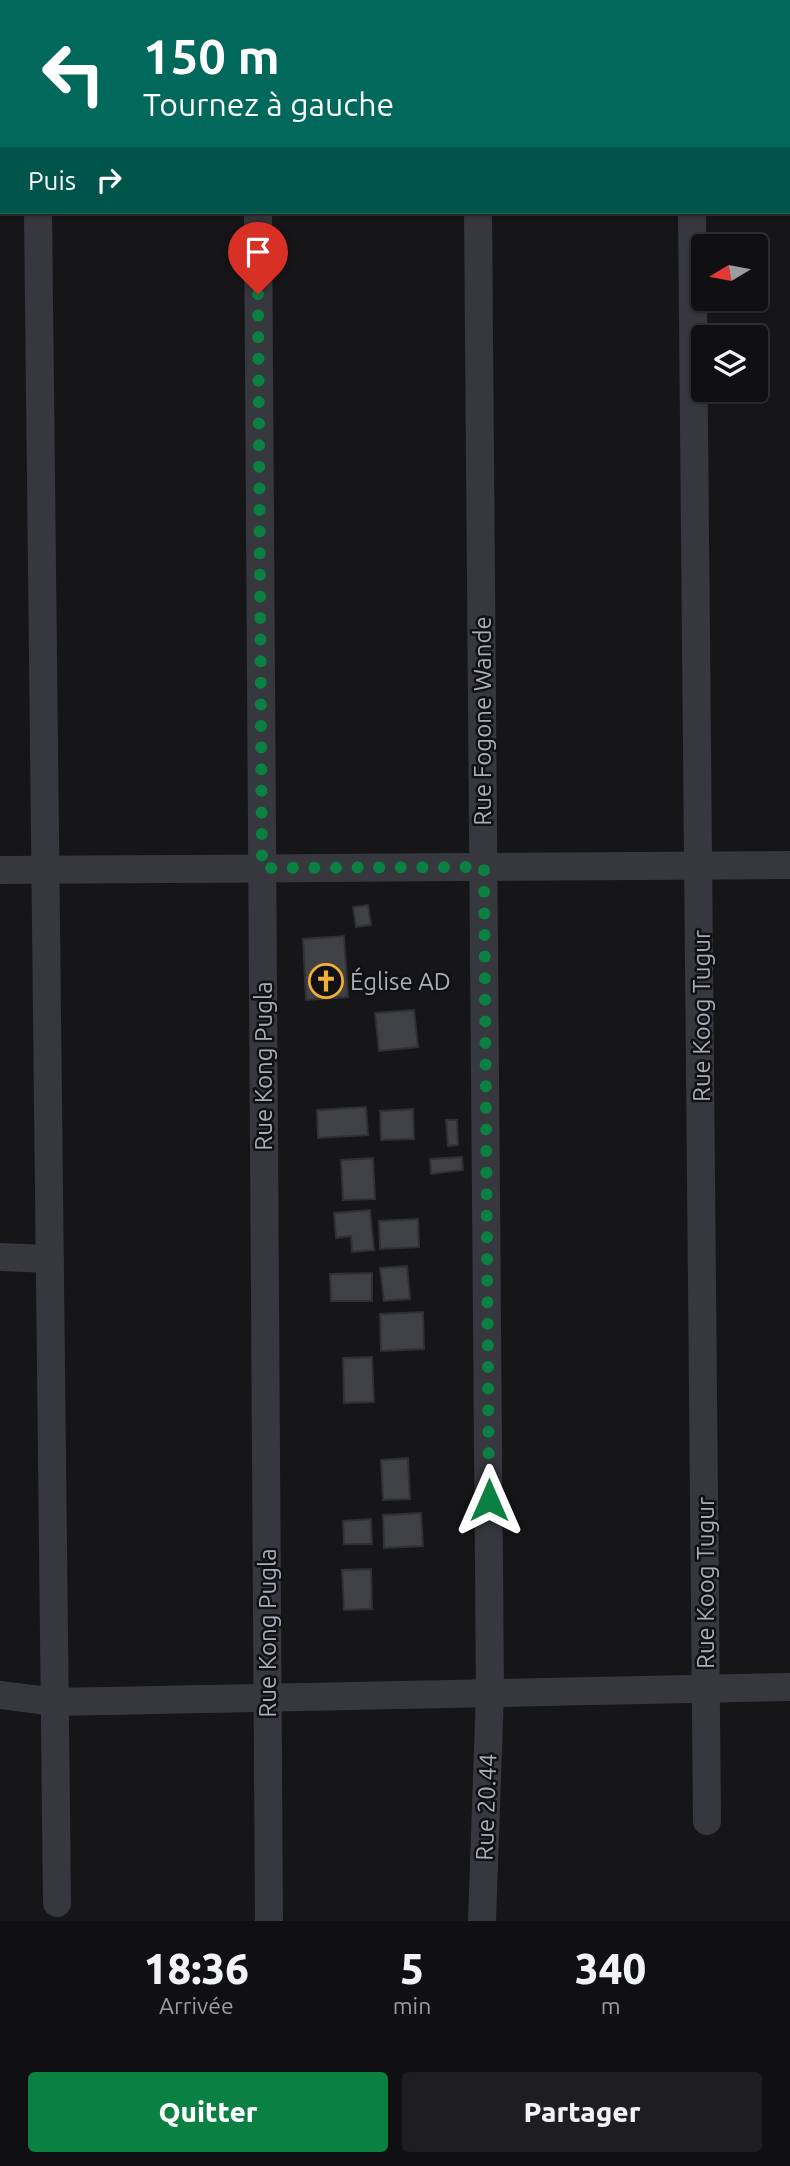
<!DOCTYPE html>
<html lang="fr">
<meta charset="utf-8">
<style>
body{margin:0;font-family:Ubuntu,sans-serif;background:#1e1e20;color:#f1f3f6;height:100vh;display:flex;flex-direction:column;font-size:26px;white-space:nowrap}
*{box-sizing:border-box;margin:0}
p{font-size:23px;color:#9c9d9f}
.icon{flex:none;width:38px;height:38px;fill:none;stroke:currentColor;stroke-width:2;stroke-linecap:round;stroke-linejoin:round}
.map{position:relative;height:1921px;overflow:hidden}
.drawer{display:flex;flex-direction:column;background:#101012;flex:1}
.drawer>*{flex:none}
.guide{position:absolute;left:0px;top:0px;width:791px;height:214px;box-shadow:0 2px 5px #0004,0 0 0 2px #303032;background:#00695c;color:#fff;overflow:hidden}
.needle{width:46px;rotate:260deg}
.fabs{position:absolute;left:691px;top:234px;display:grid;gap:14px}
.fabs a{display:grid;place-items:center;width:77px;height:77px;border-radius:7px;background:#101012;box-shadow:0 2px 5px #0004,0 0 0 2px #303032;font-size:35px}
.pin{position:absolute;display:grid;place-items:center;width:60px;height:60px;color:#fff;margin:-72px -30px;border-radius:50% 50% 50% 0;rotate:-45deg;box-shadow:0 0 7px #0007}
.pin .icon{rotate:45deg}
.me{position:absolute;width:77px;margin:-38px;rotate:0deg;stroke-linejoin:round;filter:drop-shadow(0 0 5px #0008)}
.turn{display:flex;align-items:center;gap:24px;height:147px;padding:0 28px;font-size:32px}
.turn .icon{width:91px;height:91px;stroke-width:2.5}
.turn b{display:block;font-size:49px;line-height:60px}
.then{display:flex;align-items:center;height:66px;padding:0 28px;background:#0003;gap:14px;font-size:26px}
.eta{display:flex;justify-content:space-evenly;align-items:center;height:119px;text-align:center}
.eta b{font-size:42px;font-weight:800;line-height:49px}
.action{display:flex;gap:14px;margin-top:auto;padding:14px 28px}
.action a{flex:1;height:80px;border-radius:7px;background:#0b8043;color:#fff;font-size:28px;font-weight:800;line-height:80px;text-align:center}
.action a+a{background:#1e1e20;color:#f1f3f6}
.map>svg:first-child{display:block}
.building{fill:#404145;stroke:#303034;stroke-width:2}
.lines{fill:none;stroke-linecap:round;stroke-linejoin:round}
.minor{stroke:#37383d;stroke-width:28}
.route{stroke:#0b8043;stroke-width:12;stroke-dasharray:0 21.6}
.labels{text-anchor:middle;dominant-baseline:central;stroke-width:5;stroke-linejoin:round;paint-order:stroke}
.street-label{font-size:24px;fill:#a8adb8;stroke:#111113}
.poi-label{font-size:24px;fill:#a8adb8;stroke:#111113;text-anchor:start}
</style>
<div class="map">
<svg width="790" height="1921" viewBox="0 0 790 1921">
<rect width="100%" height="100%" fill="#161618"/>
<g class="building">
<polygon points="368,905 371,925 356,927 353,907"/>
<polygon points="344,936 348,997 306,1000 303,939"/>
<polygon points="414,1010 418,1047 379,1051 375,1013"/>
<polygon points="366,1107 368,1135 318,1138 317,1110"/>
<polygon points="413,1109 414,1139 381,1140 380,1111"/>
<polygon points="446,1120 457,1120 458,1145 448,1146"/>
<polygon points="462,1157 463,1170 431,1174 430,1159"/>
<polygon points="373,1158 375,1199 343,1200 341,1160"/>
<polygon points="370,1210 374,1250 352,1252 351,1236 336,1238 334,1213"/>
<polygon points="418,1219 419,1247 380,1249 379,1221"/>
<polygon points="407,1266 410,1299 384,1301 380,1268"/>
<polygon points="372,1273 372,1301 331,1301 330,1274"/>
<polygon points="423,1312 424,1349 381,1351 380,1314"/>
<polygon points="372,1357 374,1402 344,1403 343,1358"/>
<polygon points="408,1458 410,1499 383,1500 381,1460"/>
<polygon points="421,1513 423,1546 384,1548 383,1515"/>
<polygon points="371,1519 372,1544 344,1544 343,1521"/>
<polygon points="371,1569 372,1609 344,1610 342,1570"/>
</g>
<g class="lines">
<g class="minor">
<polyline points="35,0 35,2"/>
<polyline points="256,0 256,2"/>
<polyline points="476,0 476,2"/>
<polyline points="689,0 689,2"/>
<polyline points="789,28 790,28"/>
<polyline points="0,40 2,40"/>
<polyline points="38,212 57,1903"/>
<polyline points="258,212 269,1920"/>
<polyline points="478,212 490,1692 482,1921"/>
<polyline points="692,212 707,1821"/>
<polyline points="0,870 790,865"/>
<polyline points="0,1257 50,1259"/>
<polyline points="0,1695 55,1702 790,1687"/>
</g>
</g>
<g class="lines">
<polyline class="route" points="258,294 262,868 484,867 489,1500"/>
</g>
<defs>
<g id="church-ring" transform="scale(1.75)"><circle r="9.5" fill="#111113" stroke="#f2b134" stroke-width="1.5"/><path d="M-1.2-6h2.4v3.5h3.3v2.4h-3.3V6h-2.4V-.1h-3.3v-2.4h3.3Z" fill="#f2b134"/></g>
</defs>
<g fill-rule="evenodd">
<use href="#church-ring" x="326" y="981"/>
</g>
<g class="labels">
<g class="street-label">
<text transform="translate(482 721) rotate(-90)">Rue Fogone Wande</text>
<text transform="translate(701 1016) rotate(-90)">Rue Koog Tugur</text>
<text transform="translate(263 1066) rotate(-90)">Rue Kong Pugla</text>
<text transform="translate(705 1583) rotate(-90)">Rue Koog Tugur</text>
<text transform="translate(267 1633) rotate(-90)">Rue Kong Pugla</text>
<text transform="translate(486 1807) rotate(-88)">Rue 20.44</text>
</g>
<g class="poi-label">
<text x="350" y="981">Église AD</text>
</g>
</g>
</svg>
<div class="fabs">
<a><svg class="needle" viewBox="-14 -14 28 28"><path d="M0-13l5 13h-10z" fill="#e53935"/><path d="M0 13l5-13h-10z" fill="#9c9d9f"/></svg></a>
<a><svg class="icon" aria-label="layers" viewBox="0 0 24 24"><path d="M12 4l9 5-9 5-9-5zM3 14l9 5 9-5"/></svg></a>
</div>
<div class="pin" style="left:258px;top:294px;background:#d93025"><svg class="icon" aria-label="arrive" viewBox="0 0 24 24"><path d="M6 21V4h12l-3 4 3 4H6"/></svg></div>
<svg class="me" style="left:489px;top:1500px" viewBox="-20 -20 40 40"><path d="M0-17L14 15 0 8-14 15z" fill="#0b8043" stroke="#fff" stroke-width="4"/></svg>
<div class="guide">
<div class="turn"><svg class="icon" aria-label="left" viewBox="0 0 24 24"><path d="M17 20v-9H6M10 6l-5 5 5 5"/></svg><div><b>150 m</b>Tournez à gauche</div></div>
<div class="then">Puis<svg class="icon" aria-label="right" viewBox="0 0 24 24"><path d="M7 20v-9h11M14 6l5 5-5 5"/></svg></div>
</div>
</div>
<section class="drawer">
<div class="eta">
<div><b>18:36</b><p>Arrivée</p></div>
<div><b>5</b><p>min</p></div>
<div><b>340</b><p>m</p></div>
</div>
<div class="action"><a>Quitter</a><a>Partager</a></div>
</section>
